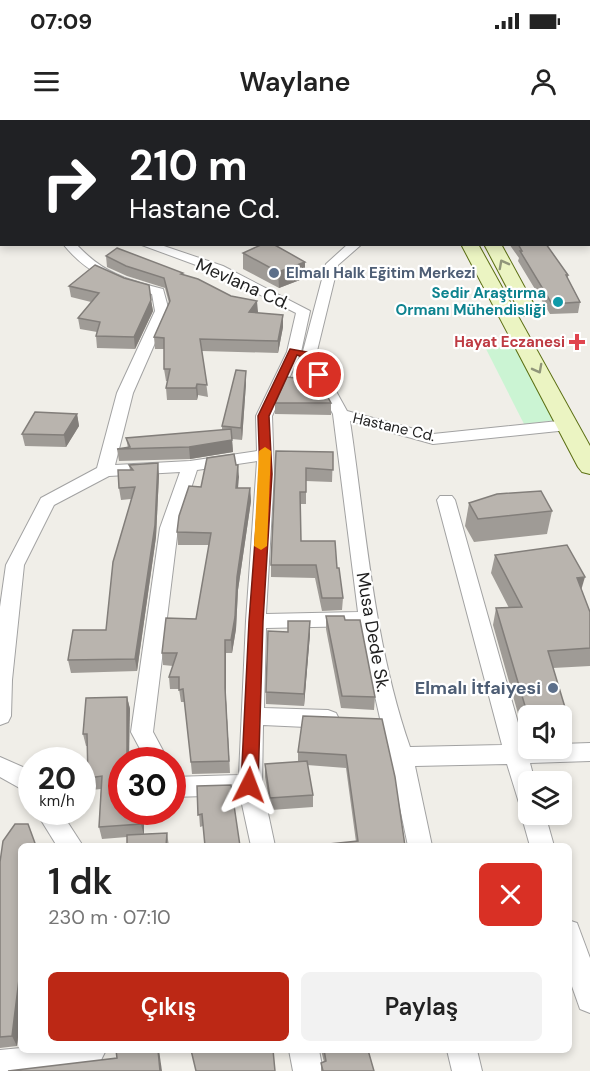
<!DOCTYPE html>
<html lang="tr">
<meta charset="utf-8">
<style>
body{margin:0;font-family:"DM Sans",sans-serif;background:#f2f2f2;color:#222;height:100vh;display:flex;flex-direction:column;font-size:22px;white-space:nowrap}
*{box-sizing:border-box;margin:0}
p{font-size:20px;color:#767676}
.icon{flex:none;width:33px;height:33px;fill:none;stroke:currentColor;stroke-width:2;stroke-linecap:round;stroke-linejoin:round}
.map{position:relative;flex:1;overflow:hidden}
.drawer{position:absolute;left:18px;top:723px;width:554px;height:210px;display:flex;flex-direction:column;background:#fff;border-radius:9px;box-shadow:0 3px 9px #0003}
.drawer>*{flex:none}
.banner{position:absolute;left:0px;top:0px;width:591px;height:126px;box-shadow:0 3px 9px #0003;background:#202124;color:#fff;overflow:hidden}
.controls{position:absolute;left:518px;top:585px;display:grid;gap:12px}
.controls a{display:grid;place-items:center;width:54px;height:54px;border-radius:9px;background:#fff;box-shadow:0 3px 9px #0003;font-size:30px}
.speed{position:absolute;left:18px;top:627px;display:flex;gap:12px;font-size:30px;font-weight:700;text-align:center}
.speed>*{display:grid;place-content:center;width:78px;height:78px;border-radius:50%;background:#fff;box-shadow:0 3px 9px #0003;line-height:1}
.speed small{font-size:15px;font-weight:400}
.speed .limit{border:9px solid #d22;background:#fff;color:#111}
.pin{position:absolute;display:grid;place-items:center;width:51px;height:51px;color:#fff;margin:-26px;border:3px solid #fff;border-radius:50%;box-shadow:0 2px 6px #0007}
.me{position:absolute;width:66px;margin:-33px;rotate:3deg;stroke-linejoin:round;filter:drop-shadow(0 0 4px #0008)}
.turn{display:flex;align-items:center;gap:21px;height:126px;padding:0 30px;font-size:27px}
.turn .icon{width:78px;height:78px;stroke-width:2.5}
.turn b{display:block;font-size:42px;line-height:51px}
.round{display:grid;place-items:center;flex:none;width:63px;height:63px;border-radius:9px;background:#f2f2f2}
.overview{display:flex;align-items:center;justify-content:space-between;height:102px;padding:0 30px}
h1{font-size:36px;font-weight:600;line-height:45px}
.cta{display:flex;gap:12px;margin-top:auto;padding:12px 30px}
.cta a{flex:1;height:69px;border-radius:9px;background:#bc2815;color:#fff;font-size:24px;font-weight:600;line-height:69px;text-align:center}
.cta a+a{background:#f2f2f2;color:#222}
.status{display:flex;justify-content:space-between;align-items:center;height:42px;padding:0 30px;background:#fff;direction:ltr}
.status svg{height:16px;fill:currentColor}
header{display:flex;justify-content:space-between;align-items:center;height:78px;padding:0 30px;background:#fff;font-size:27px;font-weight:600}
.map>svg:first-child{display:block}
.park{fill:#cbf4d3}
.lines{fill:none;stroke-linecap:round;stroke-linejoin:round}
.street-casing{stroke:#a2a2a2;stroke-width:2}
.secondary-casing{stroke:#5a6e11;stroke-width:2}
.street{fill:#fff;fill-rule:evenodd}
.secondary{fill:#ebf4c2;fill-rule:evenodd}
.wall{fill:#9f9b96}
.shaded-wall{fill:#827e7a}
.building{fill:#b9b4ae;stroke:#827e7a;stroke-width:1.5}
.oneway{stroke:#90957a}
.route{fill:#bc2815;stroke:#7a1a0e;stroke-width:1.5}
.slow{fill:#f59e0b}
.service-dot{fill:#5c6f8a;stroke:#fff;stroke-width:2}
.culture-dot{fill:#0f9aa8;stroke:#fff;stroke-width:2}
.health-dot{fill:#e0444e;stroke:#fff;stroke-width:2}
.labels{text-anchor:middle;dominant-baseline:central;stroke-width:4.5;stroke-linejoin:round;paint-order:stroke}
.far-service-label{font-size:15px;font-weight:bold;fill:#4e5e75;stroke:#fff;text-anchor:start}
.far-culture-label{font-size:15px;font-weight:bold;fill:#0d838f;stroke:#fff;text-anchor:end}
.far-health-label{font-size:15px;font-weight:bold;fill:#be3a42;stroke:#fff;text-anchor:end}
.far-street-label{font-size:15px;fill:#212121;stroke:#fff}
.street-label{font-size:18px;fill:#212121;stroke:#fff}
.service-label{font-size:18px;font-weight:bold;fill:#4e5e75;stroke:#fff;text-anchor:end}
</style>
<div class="status"><b>07:09</b><svg viewBox="0 0 49 12"><path d="M0 12V9h3v3zM5 12V6h3v6zM10 12V3h3v9zM15 12V0h3v12zM26 1h20v11H26zM47 4h2v5h-2z"/></svg></div>
<header><svg class="icon" aria-label="menu" viewBox="0 0 24 24"><path d="M4 6h16M4 12h16M4 18h16"/></svg>Waylane<svg class="icon" aria-label="person" viewBox="0 0 24 24"><circle cx="12" cy="8" r="4"/><path d="M4 21q1-7 8-7t8 7"/></svg></header>
<div class="map">
<svg width="590" height="951" viewBox="0 0 590 951">
<rect width="100%" height="100%" fill="#f0eee8"/>
<polygon class="park" points="485,227 518,227 559,300 524,304"/>
<g class="lines">
<g class="street-casing">
<g id="street">
<polygon points="476,0 487,0 486,2"/>
<polygon points="510,0 524,0 525,2 511,2"/>
<rect x="0" y="52" width="2" height="7"/>
<path d="M63,124H76C103,153 126,160 163,169L169,191L133,273L115,345L190,341L257,331L256,296L287,232L296,193L215,152L139,124H158L223,146L310,191L301,232L272,296L274,354L266,494L358,492L333,294L302,235L326,144L348,124H362L338,145L316,235L347,291L433,314L568,300L574,302L576,305L568,310L433,324L350,301C366,410 374,524 410,627L502,625L437,380L440,376H452L455,380L524,624H528V628H561V624L590,623V641L530,643L535,662H528V694H545L554,726H530L521,694L524,688L520,686L507,644L415,646L432,726H408C393,652 375,580 360,506L266,508L264,588L328,590L336,593L339,599L336,605L328,608L263,605L262,665L275,726H251L240,675L172,677V657L239,655L246,501L257,341L197,350L178,408L153,612L168,640H146L131,612L160,408L180,352L109,356L54,385L24,445L12,560L11,596L8,602L0,605V487L6,445L41,378L97,348L117,273L155,191L152,174C116,165 87,154 63,124Z"/>
<polygon points="0,637 32,651 32,675 0,657"/>
<polygon points="36,692 61,692 83,726 57,726"/>
<polygon points="568,800 577,803 590,838 590,893 580,889 568,855"/>
<polygon points="21,928 21,930 106,930 101,940 59,951 0,951 0,930"/>
<polygon points="289,930 319,930 323,951 293,951"/>
<polygon points="447,930 477,930 482,951 452,951"/>
</g>
</g>
<g class="secondary-casing">
<g id="secondary">
<polygon points="267,0 284,0 285,2 268,2"/>
<polygon points="297,0 313,0 314,2 298,2"/>
<polygon points="485,0 499,0 485,2"/>
<polygon points="461,124 478,124 590,326 590,354 582,352 578,347"/>
<polygon points="484,124 501,124 538,192 536,196 522,196"/>
</g>
</g>
<use href="#street" class="street"/>
<use href="#secondary" class="secondary"/>
</g>
<g class="wall">
<polygon points="14,0 41,0 45,2 18,2"/>
<polygon points="509,124 546,124 568,155 568,159 580,182 578,193 550,194 518,141 519,138"/>
<polygon points="243,133 305,142 305,158 279,168 243,149"/>
<polygon points="106,136 183,153 183,155 231,176 257,181 257,193 283,207 278,233 202,231 208,277 198,275 197,280 167,280 166,268 168,261 166,261 164,249 164,229 155,229 154,217 169,183 165,168 127,156 107,147"/>
<polygon points="69,166 151,180 153,191 135,229 97,228 96,216 97,212 80,209 78,198 91,182 71,177"/>
<polygon points="246,263 242,320 232,319 233,332 190,339 119,341 117,329 128,328 126,318 222,310 222,306"/>
<polygon points="275,283 331,283 331,295 275,294"/>
<polygon points="77,294 79,306 66,327 25,326 22,314"/>
<polygon points="276,331 333,332 332,362 306,361 306,384 300,384 301,421 337,448 343,478 342,490 322,491 315,458 271,457 271,445"/>
<polygon points="129,345 159,355 156,417 137,551 71,553 68,540 106,510 131,379 121,380 119,368 130,350"/>
<polygon points="236,345 238,345 238,368 250,368 251,381 238,470 236,509 232,533 226,533 226,580 230,653 192,654 185,582 181,582 179,569 170,569 169,557 173,546 163,545 162,533 196,499 209,425 178,425 177,412 201,367"/>
<polygon points="469,383 552,391 547,414 474,422 465,406"/>
<polygon points="495,435 581,469 590,492 590,546 553,548 570,604 565,622 561,622 561,596 528,596 528,622 526,622 493,505 496,488 509,488 491,453"/>
<polygon points="326,496 345,500 375,577 374,590 341,588 326,509"/>
<polygon points="288,501 310,514 304,586 266,584 266,572 288,512"/>
<polygon points="127,577 130,589 122,692 144,692 144,714 167,713 169,726 127,726 127,717 102,719 99,707 101,669 91,670 88,658 87,626 86,626 83,614"/>
<polygon points="382,599 405,726 356,722 346,648 307,645 313,675 313,687 271,690 265,657 265,644 298,642 298,632"/>
<polygon points="197,666 240,726 203,706 200,707"/>
<polygon points="21,726 21,891 17,926 0,928 0,742"/>
<polygon points="321,930 368,930 374,951 321,951 321,943 324,942"/>
</g>
<g class="shaded-wall">
<polygon points="305,142 305,158 279,168 278,152"/>
<polygon points="151,180 153,191 135,229 134,217"/>
<polygon points="257,181 258,192 250,204 249,192"/>
<polygon points="283,195 283,207 278,233 278,221"/>
<polygon points="246,251 246,263 242,320 241,308"/>
<polygon points="197,264 198,275 197,280 196,268"/>
<polygon points="77,294 79,306 66,327 64,315"/>
<polygon points="232,320 233,332 190,339 189,327"/>
<polygon points="158,343 159,355 156,417 137,551 135,539"/>
<polygon points="238,345 239,357 237,380 236,368"/>
<polygon points="250,368 251,381 238,470 236,509 232,533 231,520 237,457"/>
<polygon points="585,457 580,474 577,458"/>
<polygon points="310,501 310,514 304,586 304,574"/>
<polygon points="225,520 226,533 226,580 230,653 225,568"/>
<polygon points="127,577 130,589 129,640 127,640"/>
<polygon points="141,692 144,692 144,716 141,704"/>
<polygon points="21,843 21,891 17,926 12,916"/>
<polygon points="158,930 159,930 162,951 160,951"/>
</g>
<g class="building">
<polygon points="41,0 223,0 230,2 45,2"/>
<polygon points="263,124 273,124 305,142 278,152 243,133"/>
<polygon points="518,124 546,124 568,155 566,155 580,182 552,184 520,131 522,131"/>
<polygon points="117,128 183,153 181,154 198,159 231,176 257,181 249,192 283,195 278,221 200,219 207,265 197,264 196,268 166,268 170,249 164,249 164,218 154,217 170,181 164,158 126,146 106,136"/>
<polygon points="95,145 124,158 149,165 151,180 134,217 96,216 100,202 78,198 99,173 69,166"/>
<polygon points="236,250 246,251 241,308 222,306"/>
<polygon points="298,254 309,255 315,264 325,272 331,283 275,283 287,257 296,258"/>
<polygon points="35,292 77,294 64,315 22,314"/>
<polygon points="231,309 232,320 189,327 117,329 130,327 126,318"/>
<polygon points="276,331 333,332 333,350 306,348 306,372 300,372 301,421 335,421 337,448 339,448 343,478 322,478 316,445 271,445"/>
<polygon points="234,334 236,345 238,345 236,368 250,368 237,457 235,497 231,520 225,520 225,568 229,641 191,642 183,569 179,570 179,557 169,557 177,533 162,533 166,498 196,499 211,413 177,412 179,396 189,366 201,367 207,338"/>
<polygon points="158,343 155,405 135,539 68,540 73,510 106,510 113,442 135,367 119,368 118,350 133,350 129,345"/>
<polygon points="541,371 552,391 478,399 469,383 497,374"/>
<polygon points="567,425 585,457 577,458 590,492 590,528 548,531 570,604 565,605 564,608 561,608 561,596 528,596 496,488 522,487 495,435"/>
<polygon points="326,496 344,496 345,500 360,500 375,577 342,576"/>
<polygon points="288,501 310,501 304,574 266,572 268,511 288,512"/>
<polygon points="127,577 127,640 122,640 122,692 141,692 141,704 99,707 102,656 88,658 87,614 83,614 86,578"/>
<polygon points="303,596 382,599 395,657 405,726 309,726 358,721 346,635 298,632"/>
<polygon points="307,641 313,675 270,678 265,644"/>
<polygon points="231,665 240,726 205,726 202,694 198,695 197,666"/>
<polygon points="15,704 28,704 36,726 21,726 21,843 12,916 0,917 0,742 3,721"/>
<polygon points="167,713 166,726 127,726 127,715"/>
<polygon points="116,930 158,930 160,951 8,951 117,938"/>
<polygon points="191,930 273,930 275,951 196,951"/>
<polygon points="324,930 368,930 374,951 323,951 321,943 326,941"/>
</g>
<defs><path id="oneway-chevron" d="M-2-3.5L2.5 0L-2 3.5" fill="none" stroke-width="1.6" stroke-linecap="round" stroke-linejoin="round" transform="scale(1.5)"/></defs>
<g class="oneway">
<use href="#oneway-chevron" transform="translate(503 144) rotate(-118)"/>
<use href="#oneway-chevron" transform="translate(538 249) rotate(62)"/>
</g>
<polygon class="route" points="290,229 312,233 325,255 316,257 305,238 297,235 269,296 272,354 263,501 258,665 255,670 249,672 244,670 241,665 249,501 260,354 258,296"/>
<polygon class="slow" points="265,327 271,331 267,426 261,430 254,426 259,331"/>
<g class="service-dot">
<circle cx="274" cy="153" r="6"/>
<circle cx="553" cy="568" r="6"/>
</g>
<circle class="culture-dot" cx="558" cy="182" r="6"/>
<path class="health-dot" d="M574 213h6v6h6v6h-6v6h-6v-6h-6v-6h6z"/>
<g class="labels">
<g class="far-service-label">
<text x="286" y="153">Elmalı Halk Eğitim Merkezi</text>
</g>
<g class="far-culture-label">
<text x="546" y="173">Sedir Araştırma<tspan x="546" dy="17">Ormanı Mühendisliği</tspan></text>
</g>
<g class="far-health-label">
<text x="565" y="222">Hayat Eczanesi</text>
</g>
<g class="far-street-label">
<text transform="translate(394 307) rotate(13)">Hastane Cd.</text>
</g>
<g class="street-label">
<text transform="translate(243 164) rotate(24)">Mevlana Cd.</text>
<text transform="translate(373 512) rotate(80)">Musa Dede Sk.</text>
</g>
<g class="service-label">
<text x="541" y="568">Elmalı İtfaiyesi</text>
</g>
</g>
</svg>
<div class="controls">
<a><svg class="icon" aria-label="sound" viewBox="0 0 24 24"><path d="M4 9h4l5-4v14l-5-4H4zM17 9q2 3 0 6"/></svg></a>
<a><svg class="icon" aria-label="layers" viewBox="0 0 24 24"><path d="M12 4l9 5-9 5-9-5zM3 14l9 5 9-5"/></svg></a>
</div>
<div class="speed"><div>20<small>km/h</small></div><div class="limit">30</div></div>
<div class="pin" style="left:319px;top:255px;background:#d93025"><svg class="icon" aria-label="arrive" viewBox="0 0 24 24"><path d="M6 21V4h12l-3 4 3 4H6"/></svg></div>
<svg class="me" style="left:249px;top:665px" viewBox="-20 -20 40 40"><path d="M0-17L14 15 0 8-14 15z" fill="#bc2815" stroke="#fff" stroke-width="4"/></svg>
<div class="banner">
<div class="turn"><svg class="icon" aria-label="right" viewBox="0 0 24 24"><path d="M7 20v-9h11M14 6l5 5-5 5"/></svg><div><b>210 m</b>Hastane Cd.</div></div>
</div>
<section class="drawer">
<div class="overview"><div><h1>1 dk</h1><p>230 m · 07:10</p></div><a class="round" style="background:#d93025;color:#fff"><svg class="icon" aria-label="close" viewBox="0 0 24 24"><path d="M6 6l12 12M18 6L6 18"/></svg></a></div>
<div class="cta"><a>Çıkış</a><a>Paylaş</a></div>
</section>
</div>
